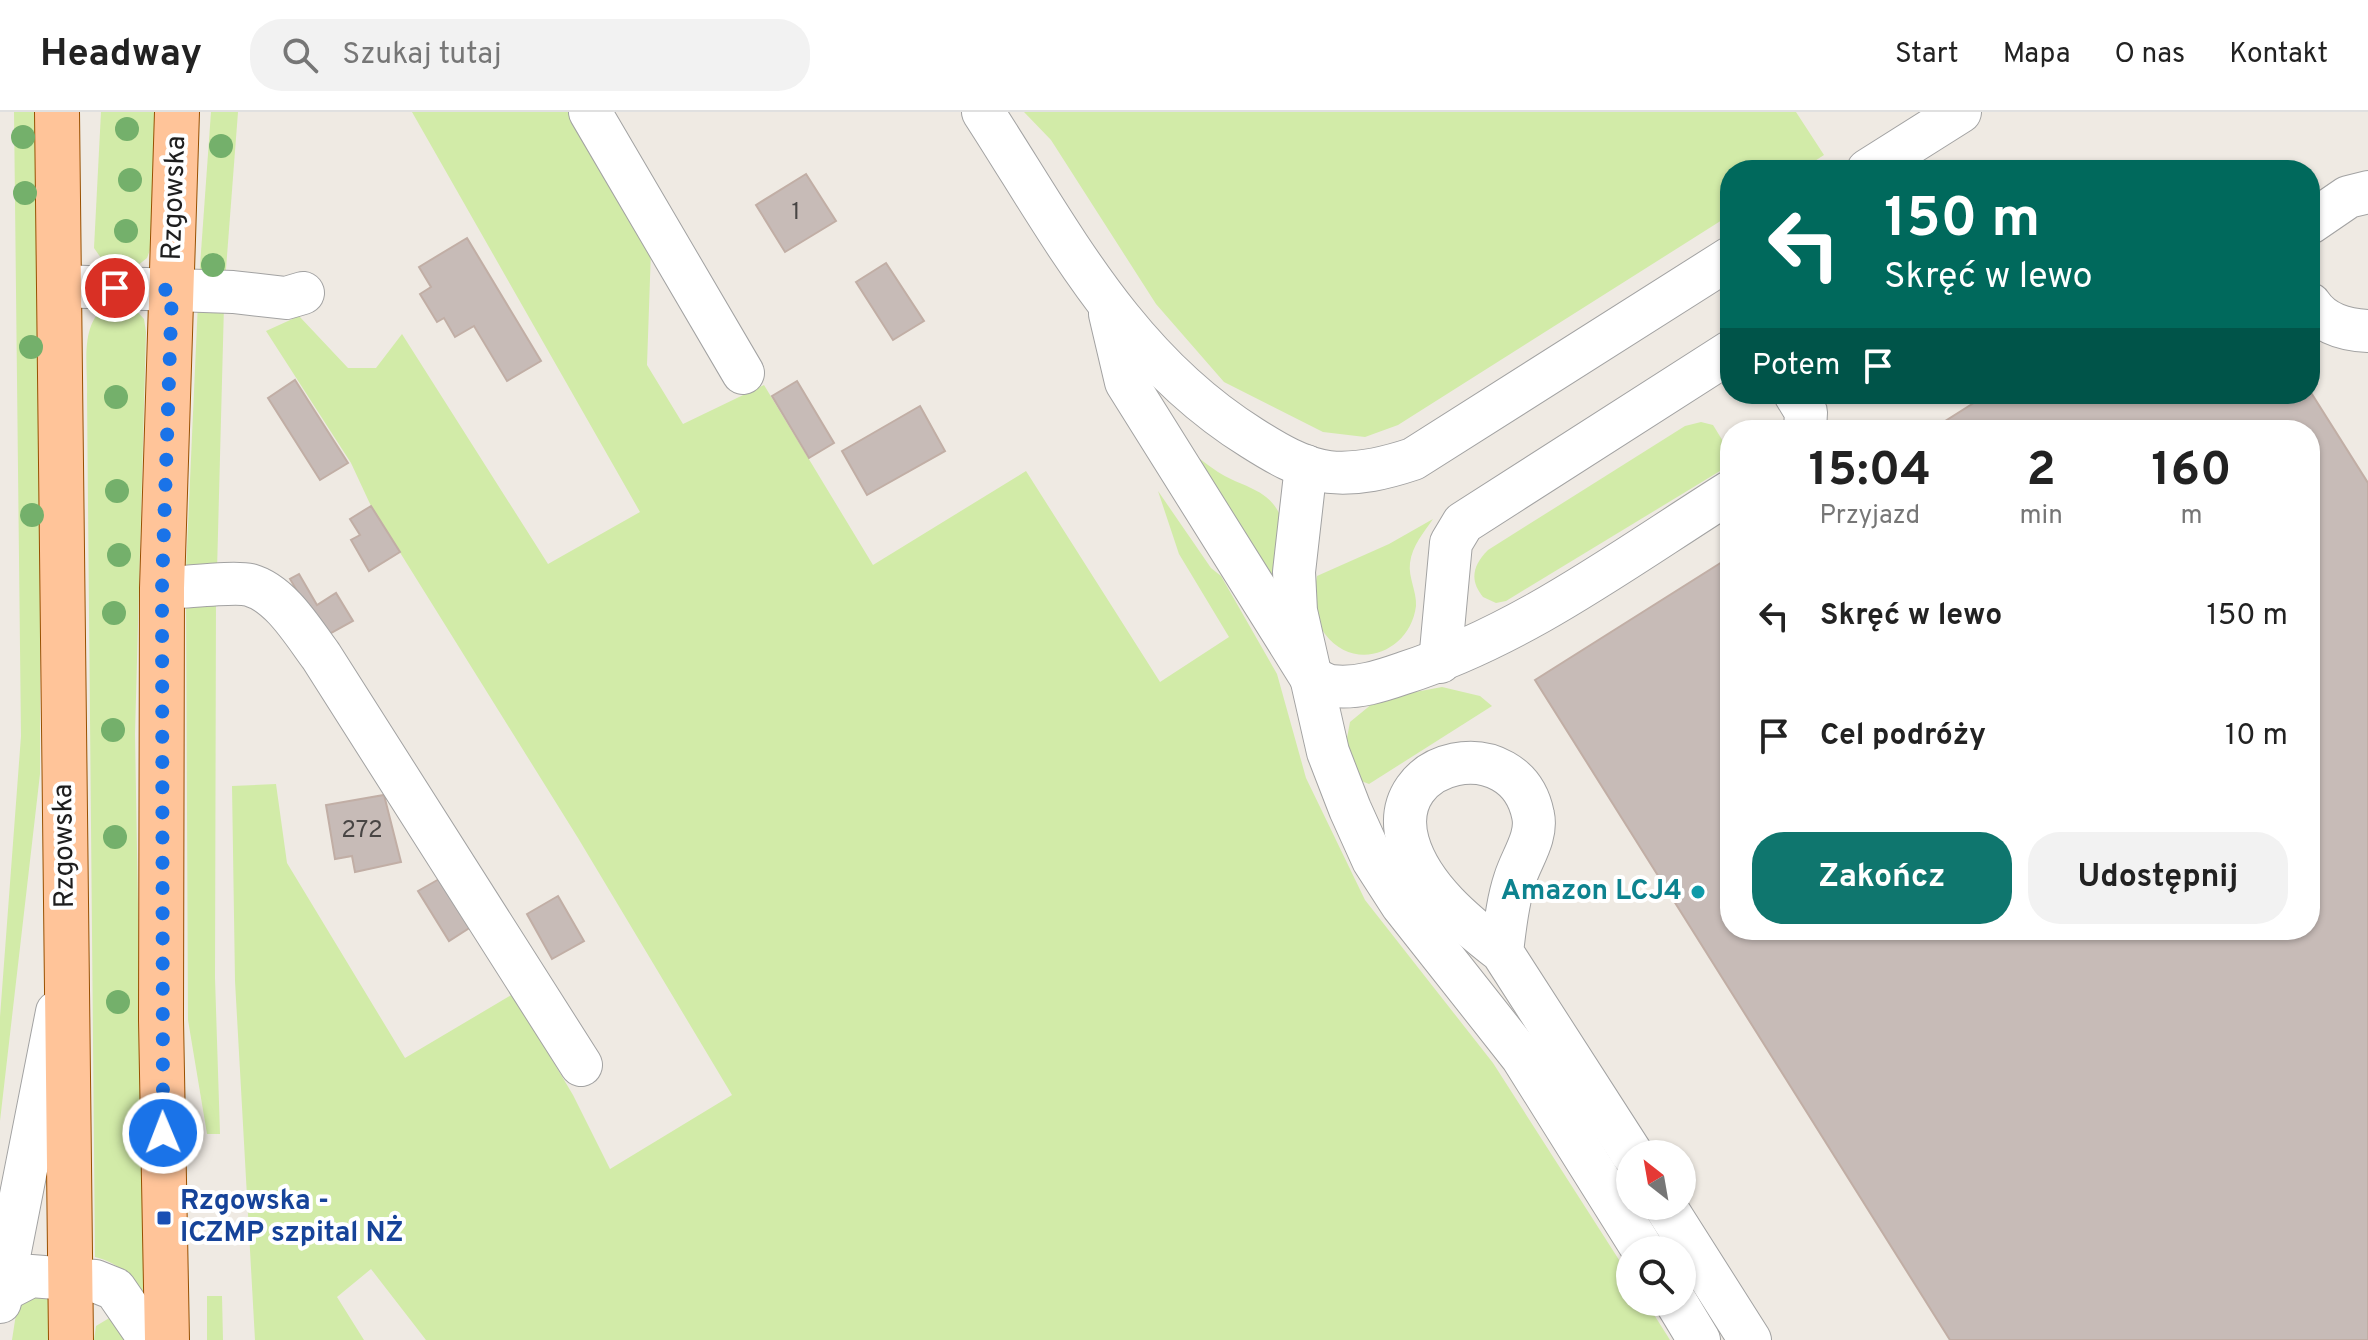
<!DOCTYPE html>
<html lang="pl">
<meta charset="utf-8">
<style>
body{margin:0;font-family:Overpass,sans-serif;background:#f2f2f2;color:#222;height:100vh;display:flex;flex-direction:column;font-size:30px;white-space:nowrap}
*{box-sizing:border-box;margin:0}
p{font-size:26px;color:#767676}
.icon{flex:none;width:44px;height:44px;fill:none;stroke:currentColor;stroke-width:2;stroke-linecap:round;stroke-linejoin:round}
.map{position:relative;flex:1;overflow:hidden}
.panel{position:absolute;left:1720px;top:308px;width:600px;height:520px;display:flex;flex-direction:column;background:#fff;border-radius:32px;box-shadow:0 2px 6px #0004}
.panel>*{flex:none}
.hud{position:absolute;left:1720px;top:48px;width:600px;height:244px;border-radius:32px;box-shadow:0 2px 6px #0004;background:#00695c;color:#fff;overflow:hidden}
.needle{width:52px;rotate:329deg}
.tools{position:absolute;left:1616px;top:1028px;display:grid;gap:16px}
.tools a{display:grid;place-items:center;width:80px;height:80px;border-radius:50%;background:#fff;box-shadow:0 2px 6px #0004;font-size:40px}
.pin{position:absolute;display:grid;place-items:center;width:68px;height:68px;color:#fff;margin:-34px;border:4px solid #fff;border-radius:50%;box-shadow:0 2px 8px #0007}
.me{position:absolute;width:88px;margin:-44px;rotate:359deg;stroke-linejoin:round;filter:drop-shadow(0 0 6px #0008)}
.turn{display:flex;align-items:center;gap:28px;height:168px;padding:0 32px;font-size:36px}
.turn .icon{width:104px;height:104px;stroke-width:2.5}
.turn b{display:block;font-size:56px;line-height:68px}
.then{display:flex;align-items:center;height:76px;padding:0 32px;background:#0003;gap:16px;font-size:30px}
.eta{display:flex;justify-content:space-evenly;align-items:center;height:136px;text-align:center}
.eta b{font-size:48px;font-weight:700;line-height:56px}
.button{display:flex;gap:16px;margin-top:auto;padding:16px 32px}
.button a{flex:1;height:92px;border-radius:32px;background:#0f766e;color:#fff;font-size:32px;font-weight:700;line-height:92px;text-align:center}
.button a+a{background:#f2f2f2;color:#222}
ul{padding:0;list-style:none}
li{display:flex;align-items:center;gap:24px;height:120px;padding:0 32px}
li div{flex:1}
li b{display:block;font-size:30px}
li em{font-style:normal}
header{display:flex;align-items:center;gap:48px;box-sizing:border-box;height:112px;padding:0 40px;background:#fff;border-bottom:2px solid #e0e0e0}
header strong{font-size:38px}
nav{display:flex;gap:44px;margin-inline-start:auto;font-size:28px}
.search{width:560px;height:72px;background:#f2f2f2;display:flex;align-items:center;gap:20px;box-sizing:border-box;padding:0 28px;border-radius:32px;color:#767676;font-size:30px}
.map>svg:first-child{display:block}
.grass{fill:#d2eba8}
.building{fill:#c7bbb7;stroke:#c1aea5;stroke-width:2}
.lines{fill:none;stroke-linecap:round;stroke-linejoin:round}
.minor-casing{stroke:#a2a2a2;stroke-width:44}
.major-casing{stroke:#985000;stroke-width:46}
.minor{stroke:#fff;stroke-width:42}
.major{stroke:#ffc499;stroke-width:44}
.tree{fill:#74b06b}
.route{stroke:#1a73e8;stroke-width:14;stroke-dasharray:0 25.2}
.culture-dot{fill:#0f9aa8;stroke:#fff;stroke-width:3}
.transit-dot{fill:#1a4fb4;stroke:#fff;stroke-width:3}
.labels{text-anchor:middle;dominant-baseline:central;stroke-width:8;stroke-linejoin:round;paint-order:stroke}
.number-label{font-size:24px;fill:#484544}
.street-label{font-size:28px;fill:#1e1e1e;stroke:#fff}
.culture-label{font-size:28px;font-weight:bold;fill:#0d838f;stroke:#fff;text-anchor:end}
.transit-label{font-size:28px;font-weight:bold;fill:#164399;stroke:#fff;text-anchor:start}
</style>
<header>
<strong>Headway</strong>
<div class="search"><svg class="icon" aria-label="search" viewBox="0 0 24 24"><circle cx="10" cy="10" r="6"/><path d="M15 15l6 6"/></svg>Szukaj tutaj</div>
<nav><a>Start</a><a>Mapa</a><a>O nas</a><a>Kontakt</a></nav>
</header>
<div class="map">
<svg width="2368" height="1228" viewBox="0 0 2368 1228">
<rect width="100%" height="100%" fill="#efeae3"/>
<g class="grass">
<polygon points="14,0 35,0 40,219 40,662 0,1009 0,905 21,624"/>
<polygon points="101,0 156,0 151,135 147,146 132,158 108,156 94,136"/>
<polygon points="211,0 238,0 225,170 199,168"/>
<polygon points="412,0 570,0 651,138 647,253 683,312 764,273 873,453 1026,359 1160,570 1229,525 1179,442 1158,379 1211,456 1221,464 1277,562 1306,666 1365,788 1493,951 1630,1165 1630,1190 1646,1190 1670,1228 426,1228 371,1157 337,1185 364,1228 255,1228 235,869 232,674 276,672 287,751 405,946 513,882 573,983 610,1057 732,983 578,726 371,394 351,351 266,219 299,204 348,256 376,256 402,222 548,452 640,400"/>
<polygon points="1024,0 1796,0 1824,43 1801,58 1730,58 1730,103 1398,313 1365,325 1323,320 1224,270 1156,192 1051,28"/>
<polygon points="198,190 224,193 217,459 186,458"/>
<path d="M107,194L133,195L144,207L146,220L135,622L145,1199C134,1171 127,1153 95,1145L87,283C88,254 79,211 107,194Z"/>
<path d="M1701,310L1713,313L1726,334L1720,359L1506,489L1496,491L1483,485C1469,468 1473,453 1488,438L1685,314Z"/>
<path d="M1182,334C1194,342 1206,352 1218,360C1239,374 1267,376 1279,401L1280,490Z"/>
<path d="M1433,407C1424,420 1412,434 1410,451C1408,465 1417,480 1416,494C1410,541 1354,561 1325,522C1310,501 1313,488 1317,464L1389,432Z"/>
<polygon points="186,486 216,486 215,866 220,1022 207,1022 188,908"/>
<polygon points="1442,575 1480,584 1492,594 1369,672 1356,667 1344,642 1350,610 1378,587"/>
<polygon points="48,1178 48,1228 12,1228 18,1189"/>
<polygon points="207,1184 222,1184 223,1228 207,1228"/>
<polygon points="111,1205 128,1228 94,1228 96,1214"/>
</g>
<g class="building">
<polygon points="806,62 836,109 785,140 756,93"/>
<polygon points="467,126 541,249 507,269 474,214 455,225 444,206 437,210 420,182 431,175 419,155"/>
<polygon points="886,151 924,209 893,228 856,170"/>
<polygon points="295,268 348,351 320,368 268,286"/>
<polygon points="797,269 834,331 809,346 772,284"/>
<polygon points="2310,279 2368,371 2368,1228 1950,1228 1535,568 1730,445 1730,818 2310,818 2310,318 1931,318 1988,282 2310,282"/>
<polygon points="920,294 945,339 867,383 842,339"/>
<polygon points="371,394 400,440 369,459 351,428 360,423 350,407"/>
<polygon points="299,462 317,493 336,481 353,509 324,525 290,467"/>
<polygon points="384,683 401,750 355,760 352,744 335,747 326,693"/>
<polygon points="441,766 471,815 449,829 418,779"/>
<polygon points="558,784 584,829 552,847 527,802"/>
</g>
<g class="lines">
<g class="minor-casing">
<g id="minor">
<polyline points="590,0 743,261"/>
<path d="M983,0C1062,122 1125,247 1252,326C1274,340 1302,357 1329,360C1358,363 1386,356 1413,347L1730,146"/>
<polyline points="1868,58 1960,0"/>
<polyline points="2310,111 2348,85 2368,80"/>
<polyline points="59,174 233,180 286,186 303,181"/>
<path d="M2310,192C2323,212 2346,218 2368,219"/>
<path d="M1110,202L1126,270L1310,564C1317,568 1324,573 1332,574C1357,577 1381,569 1404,561C1523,523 1625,446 1730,380"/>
<polyline points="1795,282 1806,300 1805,318"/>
<polyline points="1306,354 1294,460 1296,499 1328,640 1350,697 1373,748 1402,793 1522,945 1643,1138"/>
<path d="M162,476C182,476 233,469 250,473C281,482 303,520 321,544L581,953"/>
<polyline points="1440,550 1451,431 1463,411 1730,240"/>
<path d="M1502,840C1505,816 1507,791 1515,767C1521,747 1538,725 1533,703C1516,618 1384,644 1408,730C1421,776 1466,812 1502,840L1632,1042"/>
<polyline points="1665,1094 1750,1228"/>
<polyline points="2,1179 31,1164 95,1169 115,1177 150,1228"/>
<polyline points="0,1190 57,900"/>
<polyline points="1676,1190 1699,1228"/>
</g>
</g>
<g class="major-casing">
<g id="major">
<polyline points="57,0 71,1228"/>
<polyline points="167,1228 161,908 162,476 177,0"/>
</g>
</g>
<use href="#minor" class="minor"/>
<use href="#major" class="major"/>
</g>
<g class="tree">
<circle cx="127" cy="17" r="12"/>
<circle cx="23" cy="25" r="12"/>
<circle cx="221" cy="34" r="12"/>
<circle cx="130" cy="68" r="12"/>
<circle cx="25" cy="81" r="12"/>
<circle cx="126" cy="119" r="12"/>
<circle cx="213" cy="153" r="12"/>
<circle cx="31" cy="235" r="12"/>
<circle cx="116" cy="285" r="12"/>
<circle cx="117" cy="379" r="12"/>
<circle cx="32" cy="403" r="12"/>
<circle cx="119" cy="443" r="12"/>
<circle cx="114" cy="501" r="12"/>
<circle cx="113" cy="618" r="12"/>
<circle cx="115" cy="725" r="12"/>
<circle cx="118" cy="890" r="12"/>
</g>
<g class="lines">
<polyline class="route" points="115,176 172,178 162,476 163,1021"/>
</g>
<circle class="culture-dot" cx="1698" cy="780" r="8"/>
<rect class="transit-dot" x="156" y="1098" width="16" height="16" rx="4"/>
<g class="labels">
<g class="number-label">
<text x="796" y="101">1</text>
<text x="362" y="719">272</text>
</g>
<g class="street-label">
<text transform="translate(175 86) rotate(-88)">Rzgowska</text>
<text transform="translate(65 734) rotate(-91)">Rzgowska</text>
</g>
<g class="culture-label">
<text x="1682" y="780">Amazon LCJ4</text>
</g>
<g class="transit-label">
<text x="180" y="1090">Rzgowska -<tspan x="180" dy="32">ICZMP szpital NŻ</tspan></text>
</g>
</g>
</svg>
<div class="tools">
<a><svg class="needle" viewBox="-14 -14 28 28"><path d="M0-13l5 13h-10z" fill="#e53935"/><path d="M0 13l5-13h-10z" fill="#767676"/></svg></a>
<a><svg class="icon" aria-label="search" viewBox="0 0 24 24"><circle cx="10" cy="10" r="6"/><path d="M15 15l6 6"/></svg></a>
</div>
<div class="pin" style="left:115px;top:176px;background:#d93025"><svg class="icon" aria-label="arrive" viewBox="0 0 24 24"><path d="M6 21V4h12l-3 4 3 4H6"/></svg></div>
<svg class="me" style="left:163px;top:1021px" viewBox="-20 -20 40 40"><circle r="17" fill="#1a73e8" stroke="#fff" stroke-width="3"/><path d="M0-11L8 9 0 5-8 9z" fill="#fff"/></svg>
<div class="hud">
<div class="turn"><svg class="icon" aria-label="left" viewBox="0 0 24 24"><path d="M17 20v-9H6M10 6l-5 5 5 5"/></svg><div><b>150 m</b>Skręć w lewo</div></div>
<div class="then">Potem<svg class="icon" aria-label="arrive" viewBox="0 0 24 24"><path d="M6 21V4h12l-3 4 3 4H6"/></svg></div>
</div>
<section class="panel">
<div class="eta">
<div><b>15:04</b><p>Przyjazd</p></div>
<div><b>2</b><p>min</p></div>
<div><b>160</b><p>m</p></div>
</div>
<ul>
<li><svg class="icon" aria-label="left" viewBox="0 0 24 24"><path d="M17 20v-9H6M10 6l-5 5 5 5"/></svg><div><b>Skręć w lewo</b></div><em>150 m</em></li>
<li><svg class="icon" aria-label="arrive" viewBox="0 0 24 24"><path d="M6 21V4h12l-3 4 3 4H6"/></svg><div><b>Cel podróży</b></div><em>10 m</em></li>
</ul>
<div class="button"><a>Zakończ</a><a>Udostępnij</a></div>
</section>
</div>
